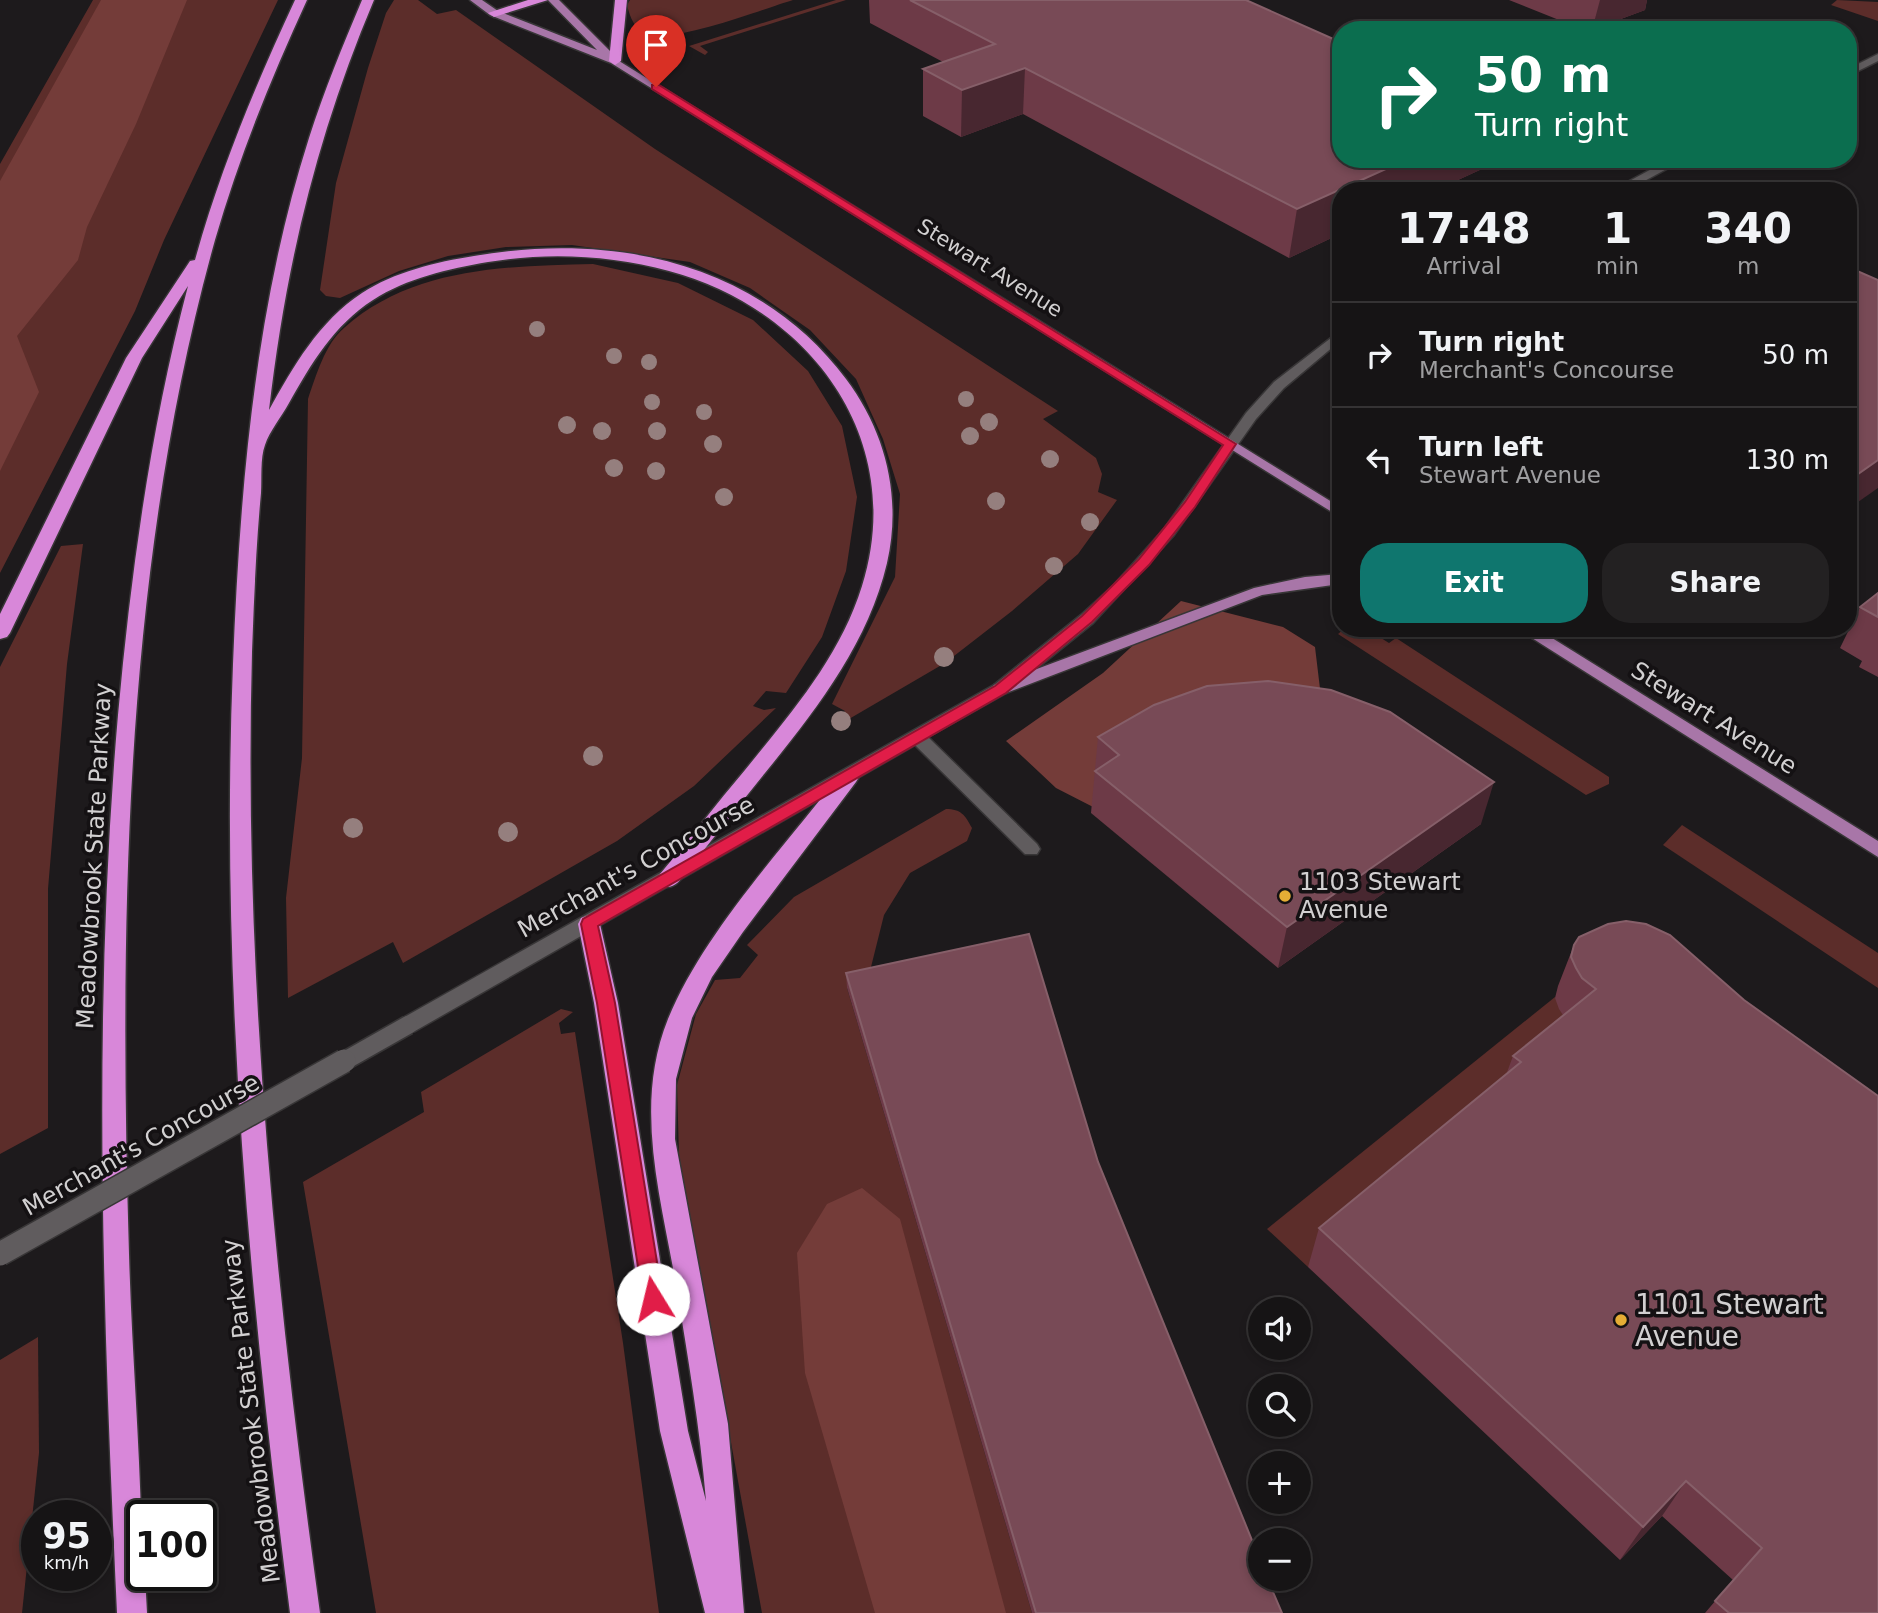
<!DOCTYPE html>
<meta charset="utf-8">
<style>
body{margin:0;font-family:"DejaVu Sans",sans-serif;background:#232122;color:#f1f3f6;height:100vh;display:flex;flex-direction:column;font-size:26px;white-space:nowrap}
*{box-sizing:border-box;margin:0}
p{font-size:23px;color:#9e9ea0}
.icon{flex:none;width:38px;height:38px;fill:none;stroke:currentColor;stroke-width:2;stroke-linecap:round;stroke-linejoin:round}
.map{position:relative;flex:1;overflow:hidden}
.panel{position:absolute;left:1332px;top:182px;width:525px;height:455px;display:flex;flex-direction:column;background:#161415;border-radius:28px;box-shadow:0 4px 10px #0003,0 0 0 2px #353334}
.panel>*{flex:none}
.top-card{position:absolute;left:1332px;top:21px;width:525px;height:147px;border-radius:28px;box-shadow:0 4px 10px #0003,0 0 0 2px #353334;background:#0b6e4f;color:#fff;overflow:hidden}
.fabs{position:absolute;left:1248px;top:1297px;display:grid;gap:14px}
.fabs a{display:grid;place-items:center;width:63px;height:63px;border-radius:50%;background:#161415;box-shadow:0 4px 10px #0003,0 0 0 2px #353334;font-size:35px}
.speed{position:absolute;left:21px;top:1500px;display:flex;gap:14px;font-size:35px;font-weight:700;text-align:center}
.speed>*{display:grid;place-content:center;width:91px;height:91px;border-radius:50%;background:#161415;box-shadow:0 4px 10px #0003,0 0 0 2px #353334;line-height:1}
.speed small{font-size:18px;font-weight:400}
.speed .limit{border:4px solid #111;border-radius:10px;background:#fff;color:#111}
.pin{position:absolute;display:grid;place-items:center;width:60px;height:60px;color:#fff;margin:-72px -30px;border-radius:50% 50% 50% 0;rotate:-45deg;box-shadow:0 0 7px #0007}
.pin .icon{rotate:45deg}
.me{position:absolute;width:77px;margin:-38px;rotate:351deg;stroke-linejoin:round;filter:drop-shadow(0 0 5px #0008)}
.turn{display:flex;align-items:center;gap:24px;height:147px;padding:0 28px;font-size:32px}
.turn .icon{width:91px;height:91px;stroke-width:2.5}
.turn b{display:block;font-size:49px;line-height:60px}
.eta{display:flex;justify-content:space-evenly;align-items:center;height:119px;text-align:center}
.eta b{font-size:42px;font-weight:700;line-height:49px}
.button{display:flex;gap:14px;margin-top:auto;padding:14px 28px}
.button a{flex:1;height:80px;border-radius:28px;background:#0f766e;color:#fff;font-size:28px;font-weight:700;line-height:80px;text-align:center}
.button a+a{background:#232122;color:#f1f3f6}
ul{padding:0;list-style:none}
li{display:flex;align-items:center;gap:21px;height:105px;padding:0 28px;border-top:2px solid #353334}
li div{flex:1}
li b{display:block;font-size:26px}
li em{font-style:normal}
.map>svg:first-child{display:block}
.green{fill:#5c2d2a}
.forest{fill:#743c39}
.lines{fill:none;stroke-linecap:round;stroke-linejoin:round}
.minor-casing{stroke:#383637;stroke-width:3}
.major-casing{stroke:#383637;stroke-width:3}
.highway-casing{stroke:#383637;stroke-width:3}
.minor{fill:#605c5e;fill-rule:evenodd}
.major{fill:#a876a8;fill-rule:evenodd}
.highway{fill:#d887d9;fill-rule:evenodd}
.minor-bridge-far1-casing{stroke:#383637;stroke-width:21;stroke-linecap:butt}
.minor-bridge-casing{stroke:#383637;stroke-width:26;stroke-linecap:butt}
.minor-bridge-far1{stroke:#605c5e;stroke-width:18}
.minor-bridge{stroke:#605c5e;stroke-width:23}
.tree{fill:#957f7e}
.wall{fill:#6d3a47}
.shaded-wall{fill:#482730}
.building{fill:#784a56;stroke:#865f69;stroke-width:2}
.route{fill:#e11d48;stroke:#92132f;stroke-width:2}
.poi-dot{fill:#e5ad35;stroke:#141113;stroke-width:2.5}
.labels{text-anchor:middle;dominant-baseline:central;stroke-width:7;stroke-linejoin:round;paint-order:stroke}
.far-street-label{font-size:21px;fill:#d2d0d1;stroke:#141113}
.street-label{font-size:24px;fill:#d2d0d1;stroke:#141113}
.poi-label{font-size:24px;fill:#d2d0d1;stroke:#141113;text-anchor:start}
.near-poi-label{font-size:28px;fill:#d2d0d1;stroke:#141113;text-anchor:start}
</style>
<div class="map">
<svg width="1878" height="1613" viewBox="0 0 1878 1613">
<rect width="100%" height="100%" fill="#1d1a1c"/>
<g class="green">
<polygon points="93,0 278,0 164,240 135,311 0,573 0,164"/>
<polygon points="394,0 418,0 437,14 456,10 655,149 1058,411 1043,419 1096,458 1102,474 1098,492 1117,500 1078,554 1012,611 945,663 837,726 845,711 832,704 895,577 900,494 883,439 856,379 810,330 750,288 690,262 572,245 506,247 448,256 399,271 340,298 326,296 320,290 336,183 368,68 386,13"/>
<path d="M630,0H793C763,9 674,44 647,34C634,29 630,17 627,5Z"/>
<polygon points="836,0 846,0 700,46 708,52 705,55 689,46"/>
<polygon points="1837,0 1878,2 1878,21 1831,5"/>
<path d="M593,264L678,283L753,320L808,371L842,426L857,497L846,571L822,637L786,693L766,691L753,706L764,710L776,708L694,786L617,841L403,963L393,942L288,998L286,898L302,758L308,399C316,376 325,344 344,328C412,267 507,266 593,264Z"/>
<polygon points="83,544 67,664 48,889 48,1128 0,1154 0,667 61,546"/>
<polygon points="1345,628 1365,628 1389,643 1396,638 1609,777 1609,784 1586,795 1338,634"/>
<path d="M946,809C961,809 965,815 972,828L967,841L910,873L884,915L871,967L847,988L1032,1613H762L679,1156L677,1085L696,1014L715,980L740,978L758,955L747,945L794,897Z"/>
<polygon points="1682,825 1878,953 1878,988 1663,845"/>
<polygon points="1555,997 1566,1019 1308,1267 1267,1229"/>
<polygon points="561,1009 573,1012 559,1023 561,1034 575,1032 623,1343 659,1613 376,1613 303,1182 424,1112 421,1092"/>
<polygon points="38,1337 39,1453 22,1613 0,1613 0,1360"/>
</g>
<g class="forest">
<polygon points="101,0 187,0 136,124 87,227 78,260 17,336 39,392 0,471 0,181"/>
<polygon points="1181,601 1283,627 1315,647 1321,697 1097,809 1056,788 1006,741 1103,673"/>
<polygon points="862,1188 900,1219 1006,1613 875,1613 805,1373 797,1253 827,1204"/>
</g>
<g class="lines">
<g class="minor-casing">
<g id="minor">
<polygon points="1878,54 1878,61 1848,76 1848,69"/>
<polygon points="1670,159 1685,159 1626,191 1611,191"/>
<polygon points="1340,331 1340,341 1284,388 1256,419 1174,535 1093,623 1006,693 928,737 1037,844 1040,849 1037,854 1025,854 915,745 415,1031 408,1033 401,1031 398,1025 401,1019 994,685 1081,615 1114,585 1164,529 1246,413 1274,382"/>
</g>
</g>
<g class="major-casing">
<g id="major">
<polygon points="470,0 482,0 498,11 597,50 548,0 559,0 611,52 611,56 1340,507 1340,517 611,63 490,15"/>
<polygon points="1340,574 1340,584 1262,595 1006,693 994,693 992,689 994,685 1254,588 1305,577"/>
<polygon points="1516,628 1536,628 1878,841 1878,857"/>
</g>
</g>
<g class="highway-casing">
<g id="highway">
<path d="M295,0H307C271,78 239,157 215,240C124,565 119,919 129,1254C132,1361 142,1468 142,1575H145L147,1613H117C103,1314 92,1014 118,715C131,571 151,426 188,286L142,358L10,633L7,637L0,639V614L126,358L190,261L195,260C220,170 256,84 295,0Z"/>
<path d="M362,0H374C317,135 286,264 269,410C293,367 319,321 362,293C394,272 436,262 474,256C613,232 759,262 846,379C886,432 902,498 887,563C868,644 816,710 765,773C739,805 713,839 687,871C679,882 674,890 660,886L657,880L660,874C689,840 716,804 745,770C791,713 840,657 862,586C908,439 810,309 669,271C610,255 548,252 488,262C448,269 407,278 373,300C334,325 311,364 289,403C282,416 269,432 265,445C260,458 262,479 261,493C256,546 254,599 252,652C243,974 276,1294 320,1613H290C250,1298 220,982 233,664C240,488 255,307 309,138C324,91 343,45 362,0Z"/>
<polygon points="528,0 548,0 494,17 488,13"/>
<polygon points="615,0 627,0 621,61 615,65 609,61"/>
<path d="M849,770L856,772L859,777L856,782L743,932L712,977L692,1018L676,1079L675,1139L728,1424L744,1613H705L660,1431L594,1003L578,924L581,918L589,915L597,918L600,924L618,1003L688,1431L706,1501C700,1428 688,1357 676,1285C661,1197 633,1106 668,1019C703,933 785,846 842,772Z"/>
</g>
</g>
<use href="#minor" class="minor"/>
<use href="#major" class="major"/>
<use href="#highway" class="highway"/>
<g class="minor-bridge-far1-casing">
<polyline id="minor-bridge-far1" points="341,1063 408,1025"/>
</g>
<g class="minor-bridge-casing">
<polyline id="minor-bridge" points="0,1254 344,1061"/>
</g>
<use href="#minor-bridge-far1" class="minor-bridge-far1"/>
<use href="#minor-bridge" class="minor-bridge"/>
</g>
<g class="tree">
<circle cx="537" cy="329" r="8"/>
<circle cx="614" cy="356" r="8"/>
<circle cx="649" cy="362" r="8"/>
<circle cx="966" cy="399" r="8"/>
<circle cx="652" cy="402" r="8"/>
<circle cx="704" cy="412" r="8"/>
<circle cx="989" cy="422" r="9"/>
<circle cx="567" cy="425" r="9"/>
<circle cx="602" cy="431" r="9"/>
<circle cx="657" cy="431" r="9"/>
<circle cx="970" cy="436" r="9"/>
<circle cx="713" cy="444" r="9"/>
<circle cx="1050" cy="459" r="9"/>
<circle cx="614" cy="468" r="9"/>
<circle cx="656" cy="471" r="9"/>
<circle cx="724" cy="497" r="9"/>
<circle cx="996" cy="501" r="9"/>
<circle cx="1090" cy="522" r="9"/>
<circle cx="1054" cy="566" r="9"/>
<circle cx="944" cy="657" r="10"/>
<circle cx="841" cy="721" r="10"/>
<circle cx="593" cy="756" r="10"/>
<circle cx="353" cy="828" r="10"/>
<circle cx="508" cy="832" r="10"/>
</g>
<g class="wall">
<polygon points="869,0 1246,0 1340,159 1496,159 1495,163 1434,191 1340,191 1340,234 1289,258 1023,114 961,137 923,116 923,69 943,62 870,23"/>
<polygon points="1509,0 1647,0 1645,10 1602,26 1602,28 1598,30 1584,30"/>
<polygon points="1860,607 1878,617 1878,677 1859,667 1862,661 1840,648"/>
<polygon points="1098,737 1481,824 1278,968 1091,813"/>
<polygon points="1579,937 1878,1613 1705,1613 1733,1580 1662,1516 1620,1560 1308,1267 1319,1228 1506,1075 1513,1056 1563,1015 1559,1009 1555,998 1558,986 1574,945"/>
<polygon points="846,973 1282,1613 1032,1613 847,988"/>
</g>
<g class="shaded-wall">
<polygon points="1600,0 1647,0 1645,10 1602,26 1602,28 1598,30 1592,30"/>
<polygon points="1025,68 1023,114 961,137 962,90"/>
<polygon points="1408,159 1496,159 1495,163 1434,191 1340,191 1340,234 1289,258 1297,209"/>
<polygon points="1878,460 1878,488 1848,509 1848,481"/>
<polygon points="1494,782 1481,824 1278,968 1287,927"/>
<polygon points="1686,1481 1662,1516 1620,1560 1643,1527"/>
</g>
<g class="building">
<polygon points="910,0 1246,0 1340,42 1340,159 1408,159 1297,209 1025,68 962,90 923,69 995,44"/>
<polygon points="1848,267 1878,280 1878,460 1848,481"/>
<polygon points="1878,593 1878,617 1860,607"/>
<polygon points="1268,681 1331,690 1390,712 1494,782 1287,927 1095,771 1119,755 1098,737 1154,705 1207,686"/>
<polygon points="1626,921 1646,924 1670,935 1744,1000 1878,1096 1878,1613 1729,1613 1715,1601 1762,1548 1686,1481 1643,1527 1319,1228 1521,1062 1513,1056 1596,989 1582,978 1576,968 1571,957 1574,945 1579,937 1608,924"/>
<polygon points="1029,934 1098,1162 1260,1560 1260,1578 1267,1578 1282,1613 1036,1613 846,973"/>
</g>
<polygon class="route" points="652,85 659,85 1236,444 1195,507 1149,565 1092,622 1006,693 598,926 615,1003 663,1299 660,1305 653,1308 646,1305 643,1299 597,1003 581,924 583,919 995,686 1082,616 1139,559 1185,502 1223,445 652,89"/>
<g class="poi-dot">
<circle cx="1285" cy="896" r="7"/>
<circle cx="1621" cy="1320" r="7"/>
</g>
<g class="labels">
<g class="far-street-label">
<text transform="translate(990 268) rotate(32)">Stewart Avenue</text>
</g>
<g class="street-label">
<text transform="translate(1714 718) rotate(32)">Stewart Avenue</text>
<text transform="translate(94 856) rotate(-87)">Meadowbrook State Parkway</text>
<text transform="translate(636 867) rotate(-29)">Merchant's Concourse</text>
<text transform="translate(141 1145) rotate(-29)">Merchant's Concourse</text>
<text transform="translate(251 1411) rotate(-97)">Meadowbrook State Parkway</text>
</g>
<g class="poi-label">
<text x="1299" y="882">1103 Stewart<tspan x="1299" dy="28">Avenue</tspan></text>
</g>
<g class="near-poi-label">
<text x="1635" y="1304">1101 Stewart<tspan x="1635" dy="32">Avenue</tspan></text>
</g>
</g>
</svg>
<div class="fabs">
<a><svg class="icon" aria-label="sound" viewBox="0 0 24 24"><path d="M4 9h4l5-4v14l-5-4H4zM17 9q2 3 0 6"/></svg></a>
<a><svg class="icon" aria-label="search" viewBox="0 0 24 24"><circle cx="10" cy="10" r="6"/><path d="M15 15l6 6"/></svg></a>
<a>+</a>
<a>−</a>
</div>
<div class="speed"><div>95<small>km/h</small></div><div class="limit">100</div></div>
<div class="pin" style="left:656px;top:87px;background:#d93025"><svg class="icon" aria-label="arrive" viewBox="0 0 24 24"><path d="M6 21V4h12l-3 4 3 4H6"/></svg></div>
<svg class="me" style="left:653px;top:1299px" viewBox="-20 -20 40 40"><circle r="19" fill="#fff"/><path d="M0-13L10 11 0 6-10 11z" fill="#e11d48"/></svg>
<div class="top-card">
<div class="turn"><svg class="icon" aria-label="right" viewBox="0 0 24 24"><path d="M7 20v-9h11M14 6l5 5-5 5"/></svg><div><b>50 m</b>Turn right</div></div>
</div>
<section class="panel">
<div class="eta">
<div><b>17:48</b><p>Arrival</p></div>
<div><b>1</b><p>min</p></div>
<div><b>340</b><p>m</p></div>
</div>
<ul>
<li><svg class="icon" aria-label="right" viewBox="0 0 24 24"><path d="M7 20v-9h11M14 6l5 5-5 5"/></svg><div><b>Turn right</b><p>Merchant's Concourse</p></div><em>50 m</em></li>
<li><svg class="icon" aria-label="left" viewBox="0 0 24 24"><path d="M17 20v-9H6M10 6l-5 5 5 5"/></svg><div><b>Turn left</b><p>Stewart Avenue</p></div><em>130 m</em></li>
</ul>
<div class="button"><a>Exit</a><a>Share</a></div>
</section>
</div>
